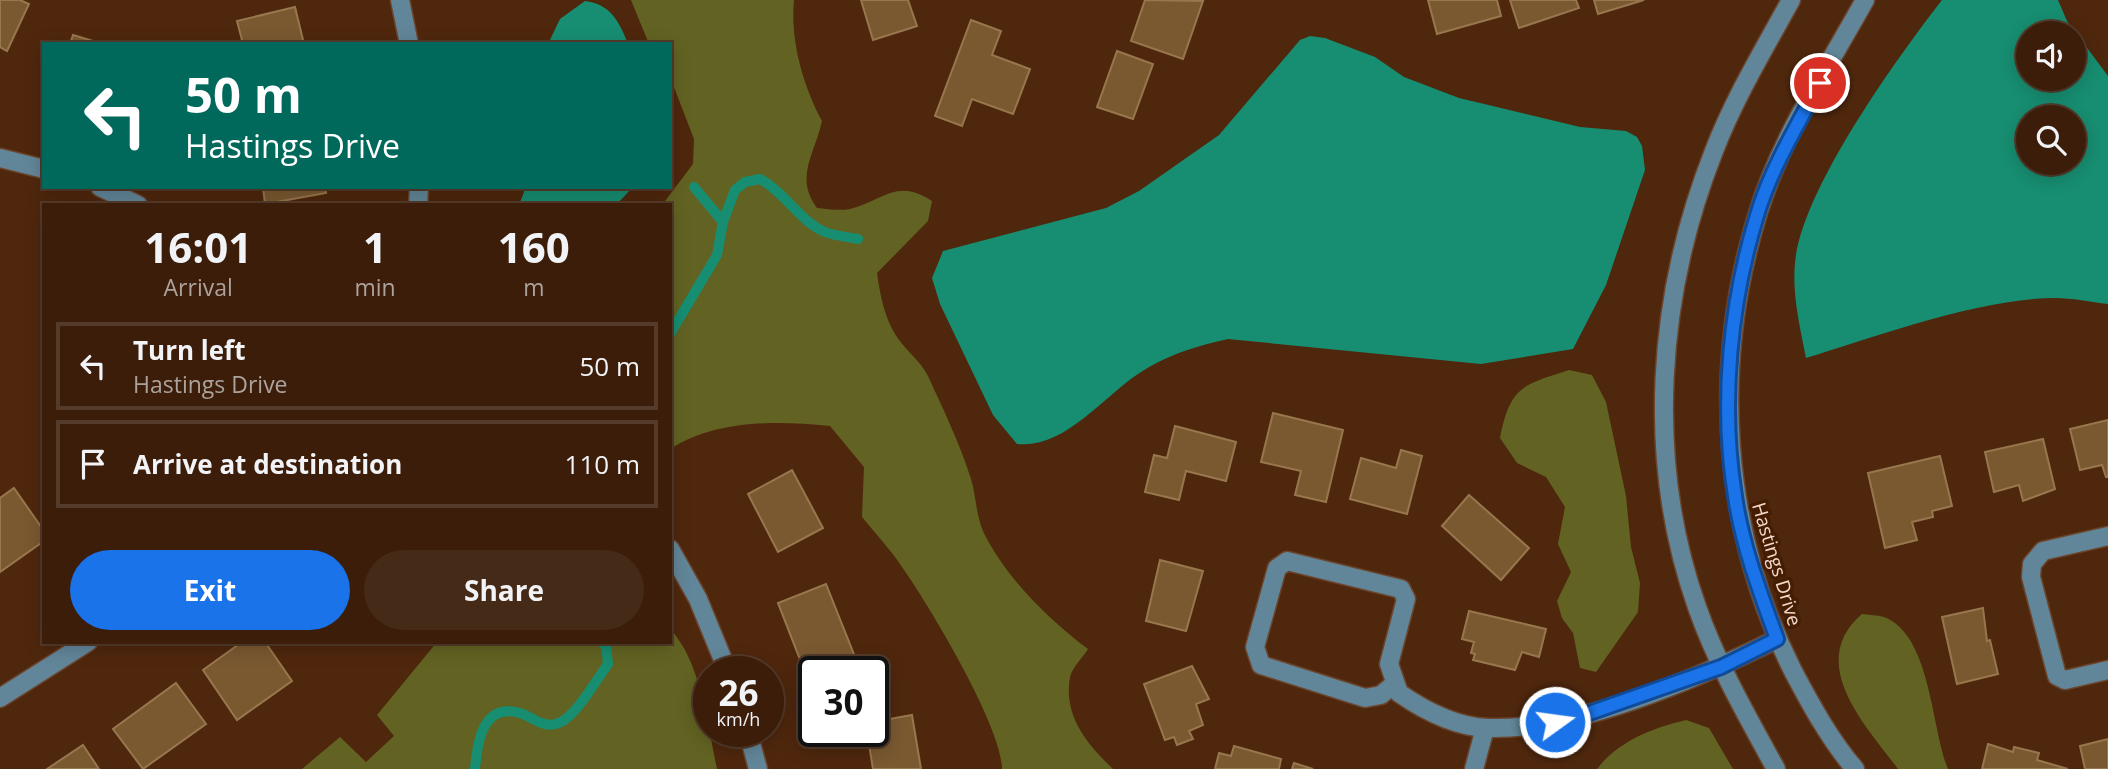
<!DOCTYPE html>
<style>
body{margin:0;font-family:"Open Sans",sans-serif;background:#462a18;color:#f1f3f6;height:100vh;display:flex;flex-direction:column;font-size:26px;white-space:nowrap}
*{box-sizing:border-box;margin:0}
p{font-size:23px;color:#aca29c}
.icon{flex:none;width:38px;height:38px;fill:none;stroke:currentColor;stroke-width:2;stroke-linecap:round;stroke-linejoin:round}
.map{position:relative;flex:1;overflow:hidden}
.panel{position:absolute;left:42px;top:203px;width:630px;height:441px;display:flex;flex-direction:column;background:#3b1d0a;border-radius:0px;box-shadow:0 4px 18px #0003,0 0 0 2px #543b2b}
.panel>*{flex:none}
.guide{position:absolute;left:42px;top:42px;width:630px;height:147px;border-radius:0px;box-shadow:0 4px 18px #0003,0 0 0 2px #543b2b;background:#00695c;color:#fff;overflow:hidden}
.fabs{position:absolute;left:2016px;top:21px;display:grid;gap:14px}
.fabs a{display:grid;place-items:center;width:70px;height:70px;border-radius:50%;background:#3b1d0a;box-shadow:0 4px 18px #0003,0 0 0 2px #543b2b;font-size:35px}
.speed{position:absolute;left:693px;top:656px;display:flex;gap:14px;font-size:35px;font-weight:700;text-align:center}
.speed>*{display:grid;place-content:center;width:91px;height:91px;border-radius:50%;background:#3b1d0a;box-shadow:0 4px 18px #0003,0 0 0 2px #543b2b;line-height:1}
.speed small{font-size:18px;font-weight:400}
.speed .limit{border:4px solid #111;border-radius:10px;background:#fff;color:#111}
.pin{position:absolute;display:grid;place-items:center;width:60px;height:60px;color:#fff;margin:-30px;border:4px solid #fff;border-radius:50%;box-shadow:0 2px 7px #0007}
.me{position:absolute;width:77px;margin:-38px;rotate:76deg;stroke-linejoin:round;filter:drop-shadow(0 0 5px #0008)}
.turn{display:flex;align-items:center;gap:24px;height:147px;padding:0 28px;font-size:32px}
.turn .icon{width:91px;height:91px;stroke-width:2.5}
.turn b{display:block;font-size:49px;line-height:60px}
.eta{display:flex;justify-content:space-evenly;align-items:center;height:119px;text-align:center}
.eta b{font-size:42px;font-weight:700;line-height:49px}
.action{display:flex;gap:14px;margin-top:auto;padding:14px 28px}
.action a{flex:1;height:80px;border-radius:42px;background:#1a73e8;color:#fff;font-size:28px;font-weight:700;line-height:80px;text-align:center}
.action a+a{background:#462a18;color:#f1f3f6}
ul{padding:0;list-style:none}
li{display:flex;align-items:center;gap:21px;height:88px;margin:0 14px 10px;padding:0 14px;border:4px solid #543b2b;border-radius:0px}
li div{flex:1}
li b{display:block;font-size:26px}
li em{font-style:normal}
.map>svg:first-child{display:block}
.forest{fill:#626322}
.water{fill:#178e71;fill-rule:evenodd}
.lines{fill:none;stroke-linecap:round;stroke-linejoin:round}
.stream{stroke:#178e71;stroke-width:10}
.building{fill:#7a5931;stroke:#99774e;stroke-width:2}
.minor-casing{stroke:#6a442c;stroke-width:21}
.minor{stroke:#628699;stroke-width:18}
.route-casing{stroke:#114b97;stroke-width:18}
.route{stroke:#1a73e8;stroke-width:12}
.labels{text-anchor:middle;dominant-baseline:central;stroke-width:7;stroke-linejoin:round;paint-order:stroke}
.street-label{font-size:19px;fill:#f5dacc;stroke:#441d02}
</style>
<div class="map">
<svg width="2108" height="769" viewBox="0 0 2108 769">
<rect width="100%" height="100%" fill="#4f270d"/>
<g class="forest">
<path d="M631,0H794C790,40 803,85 822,121C815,154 794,177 817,208C827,209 840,211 850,209C885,200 896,178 932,201L928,221L877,273C880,294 884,316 895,334C904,349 920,360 928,376C943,409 960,444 971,479C976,495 976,515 983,531C1005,577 1048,619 1088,649C1083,657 1072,668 1070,677C1063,716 1087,744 1113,769H1002C1002,727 929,605 902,567C890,549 875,533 862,517L864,467L830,426C776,421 718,419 670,449V205H662L693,164L694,139L670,77V44H649Z"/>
<path d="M1569,370L1592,375L1606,402L1626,496L1631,547L1640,583L1638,612L1596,672L1580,668L1573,633L1562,618L1557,601L1571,572L1558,544L1565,507L1546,477L1517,463L1500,438C1510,387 1522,385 1569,370Z"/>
<path d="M1862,614C1869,615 1877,615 1884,617C1931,635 1931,727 1948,769H1898C1866,726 1805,663 1862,614Z"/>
<path d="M670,629C701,661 708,727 717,769H302L340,737L366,762L394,736L377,715L437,642H670Z"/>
<path d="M1686,720L1709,728L1733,769H1597C1618,741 1653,728 1686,720Z"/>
</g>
<g class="water">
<path d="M1942,0H2058L2067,21L2108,76V304C2091,302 2072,298 2055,298C1981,298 1877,336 1806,358C1800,327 1792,295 1795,263C1801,191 1897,58 1942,0ZM2028,33H2074V79H2028ZM2028,117H2074V163H2028Z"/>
<path d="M585,1C610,4 619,21 628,44H548L560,19Z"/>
<path d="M1310,36L1325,38L1375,57L1404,77L1459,98L1580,127L1626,131L1637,137L1642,146L1645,170L1606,285L1573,349L1481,364L1228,339C1196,346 1166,355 1138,374C1102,398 1064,449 1017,444L993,415L940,304L932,278L943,251L1106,208L1139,191L1219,135L1300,40Z"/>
<polygon points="526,187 633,187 616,205 519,205"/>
</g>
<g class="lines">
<g class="stream">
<polyline points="694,187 723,222"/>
<path d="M670,334L717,255L723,222L735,190L745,182L760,179C786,193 799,221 825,232C835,236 848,237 858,239"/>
<path d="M475,769C477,746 481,705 516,712C533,715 542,731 561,722C577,714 597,679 608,664L606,646L602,642"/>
</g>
</g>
<g class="building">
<polygon points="0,0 20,0 29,4 7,51 0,47"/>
<polygon points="861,0 908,0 917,26 873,40"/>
<polygon points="1145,0 1203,1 1183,59 1131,41"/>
<polygon points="1428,0 1497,0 1501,16 1437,34"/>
<polygon points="1510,0 1576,0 1579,8 1519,28"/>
<polygon points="1594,0 1644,0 1598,14"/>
<polygon points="295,7 304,44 243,44 237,21"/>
<polygon points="971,20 1001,31 992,55 1030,69 1013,114 972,99 962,126 935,116"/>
<polygon points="73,35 103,44 70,44"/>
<polygon points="1117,51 1153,64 1133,119 1097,107"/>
<polygon points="263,187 325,187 326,193 265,204"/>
<polygon points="1273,413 1343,430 1326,502 1295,495 1301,471 1261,462"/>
<polygon points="2108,420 2108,477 2106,477 2102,465 2080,470 2070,429"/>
<polygon points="1175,426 1236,442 1226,481 1186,471 1179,500 1145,492 1154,455 1167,458"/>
<polygon points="2043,439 2055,489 2023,501 2019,485 1994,492 1985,452"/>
<polygon points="1401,450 1422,456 1407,514 1350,499 1361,458 1396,468"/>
<polygon points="1940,456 1952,506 1932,511 1933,517 1912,522 1917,540 1885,548 1868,473"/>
<polygon points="792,470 823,528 778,552 748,494"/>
<polygon points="14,488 44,531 44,541 0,572 0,498"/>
<polygon points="1469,495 1529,548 1501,580 1442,526"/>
<polygon points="1160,560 1203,571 1186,631 1146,621"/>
<polygon points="826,584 861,672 814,672 813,693 778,603"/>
<polygon points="1983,608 1987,641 1990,640 1998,674 1957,684 1942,617"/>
<polygon points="1469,611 1546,629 1539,657 1522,652 1515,670 1473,660 1475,654 1471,653 1474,642 1462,639"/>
<polygon points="242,642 265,642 292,681 237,720 203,670"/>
<polygon points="1192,666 1209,699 1196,704 1203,725 1189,731 1193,739 1177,745 1174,737 1165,740 1144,684"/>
<polygon points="176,683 206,724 143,769 113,729"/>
<polygon points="912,715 921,769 873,769 867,732 873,732 873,722"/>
<polygon points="2108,739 2108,769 2085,769 2080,746"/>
<polygon points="1988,744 2013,752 2014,747 2039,753 2037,760 2068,769 1982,769"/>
<polygon points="83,745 99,769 47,769"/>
<polygon points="1234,746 1281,759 1279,769 1215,769 1219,753 1231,756"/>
<polygon points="1294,763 1313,769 1292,769"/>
</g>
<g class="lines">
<g class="minor-casing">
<g id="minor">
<polyline points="400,0 409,44"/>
<polyline points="0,158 44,169"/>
<polyline points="100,187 138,205"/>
<polyline points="418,205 419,187"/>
<polyline points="2108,536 2043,551 2032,564 2031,577 2057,676 2065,680 2108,670"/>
<polyline points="670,549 698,599 728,672"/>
<path d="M1394,684L1381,695L1365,698L1261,665L1255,647L1277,568L1287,561L1401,589L1406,599L1389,664L1399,693C1425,711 1455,727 1488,728C1576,731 1699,678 1777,639"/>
<polyline points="0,698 88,642"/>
<polyline points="748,732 758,769"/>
<polyline points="1474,769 1485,728"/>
<path d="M1776,769C1747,716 1717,664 1697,607C1645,460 1657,295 1714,151C1734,99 1764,49 1791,0"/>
<path d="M1855,769C1830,740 1811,705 1793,671C1721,528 1711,365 1758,213C1781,138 1827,68 1865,0"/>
</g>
</g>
<use href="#minor" class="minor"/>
</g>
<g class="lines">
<g class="route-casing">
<path id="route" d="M1555,722L1575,718L1721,667L1777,639C1760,592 1742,545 1735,496C1720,403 1730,302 1758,212C1772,167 1798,124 1820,83"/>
</g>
<use href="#route" class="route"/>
</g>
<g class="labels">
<g class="street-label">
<text transform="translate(1777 564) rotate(73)">Hastings Drive</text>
</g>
</g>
</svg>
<div class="fabs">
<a><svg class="icon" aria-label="sound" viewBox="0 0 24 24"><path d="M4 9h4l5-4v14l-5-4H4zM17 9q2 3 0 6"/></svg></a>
<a><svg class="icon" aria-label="search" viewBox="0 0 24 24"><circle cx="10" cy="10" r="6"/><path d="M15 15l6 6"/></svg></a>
</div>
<div class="speed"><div>26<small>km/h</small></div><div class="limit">30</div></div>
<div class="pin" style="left:1820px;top:83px;background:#d93025"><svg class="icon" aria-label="arrive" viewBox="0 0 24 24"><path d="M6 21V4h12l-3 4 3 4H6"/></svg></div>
<svg class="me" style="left:1555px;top:722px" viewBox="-20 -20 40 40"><circle r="17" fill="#1a73e8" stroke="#fff" stroke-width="3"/><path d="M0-11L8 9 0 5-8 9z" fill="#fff"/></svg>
<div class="guide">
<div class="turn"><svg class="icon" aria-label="left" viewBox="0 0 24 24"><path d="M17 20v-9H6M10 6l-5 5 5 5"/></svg><div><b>50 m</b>Hastings Drive</div></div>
</div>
<section class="panel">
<div class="eta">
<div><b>16:01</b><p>Arrival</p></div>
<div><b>1</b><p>min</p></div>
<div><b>160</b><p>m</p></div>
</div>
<ul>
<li><svg class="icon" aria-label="left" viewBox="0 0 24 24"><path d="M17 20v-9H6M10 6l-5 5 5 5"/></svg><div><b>Turn left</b><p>Hastings Drive</p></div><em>50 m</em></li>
<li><svg class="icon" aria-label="arrive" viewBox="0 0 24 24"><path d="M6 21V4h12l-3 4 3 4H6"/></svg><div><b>Arrive at destination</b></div><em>110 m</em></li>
</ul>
<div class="action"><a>Exit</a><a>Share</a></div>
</section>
</div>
